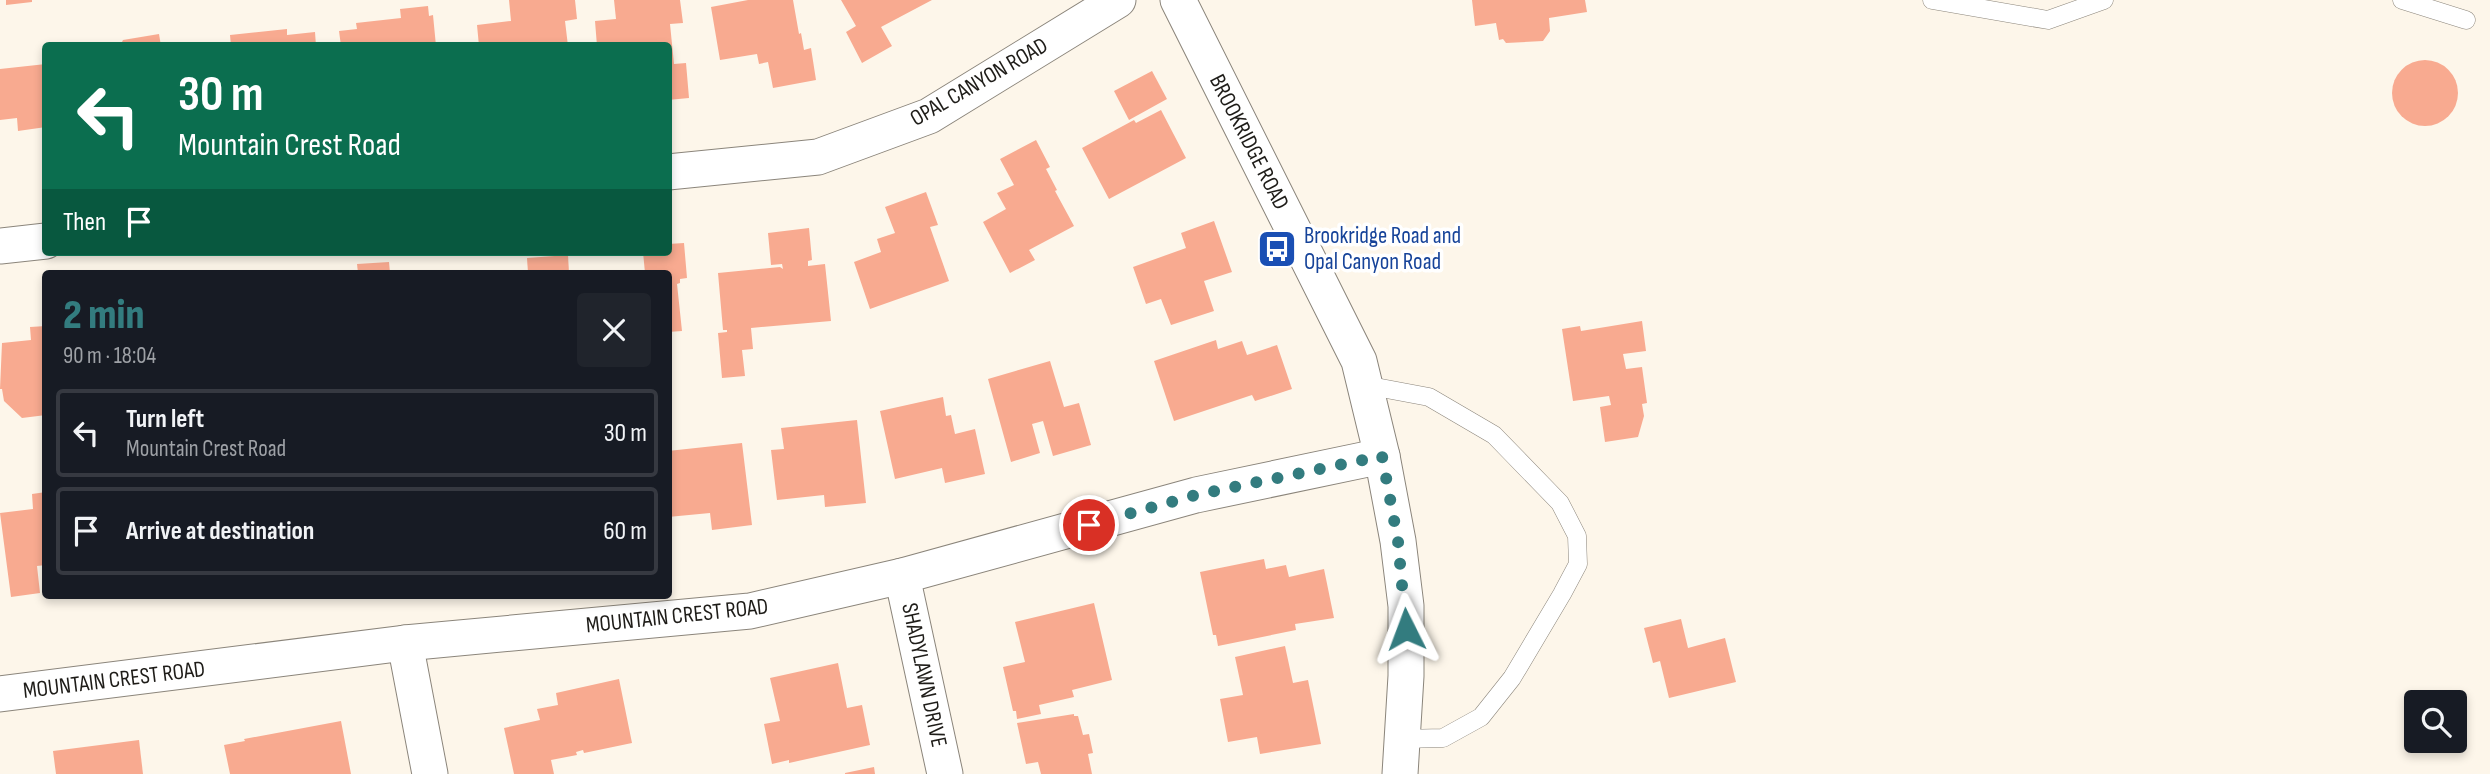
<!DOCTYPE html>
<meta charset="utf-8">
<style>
body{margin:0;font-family:"Sofia Sans Condensed",sans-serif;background:#20242c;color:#f1f3f6;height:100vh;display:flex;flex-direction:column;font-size:26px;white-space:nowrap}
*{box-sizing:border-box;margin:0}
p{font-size:23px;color:#9ea1a6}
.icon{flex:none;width:38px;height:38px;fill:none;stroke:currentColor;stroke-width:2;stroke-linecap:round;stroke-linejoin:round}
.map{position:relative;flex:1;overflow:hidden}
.sheet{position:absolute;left:42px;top:270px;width:630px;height:329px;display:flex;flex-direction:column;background:#171b24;border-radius:7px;box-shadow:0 4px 10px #0003}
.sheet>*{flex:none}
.banner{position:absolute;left:42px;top:42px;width:630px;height:214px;border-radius:7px;box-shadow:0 4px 10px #0003;background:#0b6e4f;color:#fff;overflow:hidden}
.fabs{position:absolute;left:2404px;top:690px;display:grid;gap:14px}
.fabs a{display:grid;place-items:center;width:63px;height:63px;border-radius:7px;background:#171b24;box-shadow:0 4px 10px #0003;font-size:35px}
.pin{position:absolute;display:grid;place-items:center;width:60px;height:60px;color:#fff;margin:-30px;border:4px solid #fff;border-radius:50%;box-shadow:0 2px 7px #0007}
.me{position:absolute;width:77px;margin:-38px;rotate:357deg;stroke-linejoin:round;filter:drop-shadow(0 0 5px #0008)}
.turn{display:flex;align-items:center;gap:24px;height:147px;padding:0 21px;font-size:32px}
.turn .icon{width:91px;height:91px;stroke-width:2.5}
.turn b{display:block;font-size:49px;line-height:60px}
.then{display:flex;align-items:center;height:66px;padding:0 21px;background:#0003;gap:14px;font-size:26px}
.round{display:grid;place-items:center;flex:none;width:74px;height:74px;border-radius:7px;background:#20242c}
.headline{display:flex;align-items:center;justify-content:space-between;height:119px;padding:0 21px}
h1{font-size:42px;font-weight:800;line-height:52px;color:#337c7f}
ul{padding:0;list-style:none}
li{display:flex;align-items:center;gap:21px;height:88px;margin:0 14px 10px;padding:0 7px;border:4px solid #363941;border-radius:7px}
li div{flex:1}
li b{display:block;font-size:26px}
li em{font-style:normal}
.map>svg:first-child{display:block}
.building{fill:#f8aa90}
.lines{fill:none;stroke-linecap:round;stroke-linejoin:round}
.service-casing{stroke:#8b857b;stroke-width:19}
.minor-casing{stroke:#8b857b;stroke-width:37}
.service{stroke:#fff;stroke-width:18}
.minor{stroke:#fff;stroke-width:35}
.route{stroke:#337c7f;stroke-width:12;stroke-dasharray:0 21.6}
.labels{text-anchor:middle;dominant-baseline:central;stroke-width:7;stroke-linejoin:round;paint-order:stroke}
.street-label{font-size:23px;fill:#1e1c18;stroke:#fff}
.transit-label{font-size:23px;fill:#164399;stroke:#fff;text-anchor:start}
</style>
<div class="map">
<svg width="2490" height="774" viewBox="0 0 2490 774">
<rect width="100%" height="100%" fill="#fdf6ea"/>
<g class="building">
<polygon points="6,0 32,0 32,2 6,5"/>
<polygon points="509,0 575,0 577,19 565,21 568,46 479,46 477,25 511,21"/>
<polygon points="614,0 680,0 683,23 670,24 674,64 686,63 689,98 668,100 668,46 597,46 595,21 616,19"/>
<polygon points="748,0 793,0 799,34 801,33 804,50 811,48 816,80 773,88 768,62 759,64 757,54 720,60 711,7"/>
<polygon points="841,0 932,0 881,27 892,46 862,63 846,32 856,26"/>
<polygon points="1472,0 1585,0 1587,12 1549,18 1550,31 1543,41 1506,43 1503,39 1499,40 1496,23 1475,26"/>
<polygon points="428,6 429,16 433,15 436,46 341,46 339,31 357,29 356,23 401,18 400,9"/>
<polygon points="287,29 287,35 315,32 316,46 231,46 230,35"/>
<polygon points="159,34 161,46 120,46 123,40"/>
<circle cx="2425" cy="93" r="33"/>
<polygon points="46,64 46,127 18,131 17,118 0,120 0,69"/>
<polygon points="1152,71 1167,99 1129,120 1114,91"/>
<polygon points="1161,110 1186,158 1109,199 1082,148 1134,120 1136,123"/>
<polygon points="1036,140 1050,167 1046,169 1057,190 1055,191 1074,226 1029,250 1035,260 1010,273 983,222 1006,209 997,193 1014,185 1000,159"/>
<polygon points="926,192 938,225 930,227 949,281 870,309 854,262 881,252 877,239 895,233 885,207"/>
<polygon points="1214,221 1232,272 1204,281 1214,311 1171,325 1161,299 1146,304 1133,267 1186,248 1181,233"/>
<polygon points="809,228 812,260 808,261 808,266 825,264 831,321 751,328 753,349 742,350 745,376 722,378 718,333 727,332 727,330 723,330 718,273 780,267 783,269 782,264 771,265 768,233"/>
<polygon points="684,243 687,278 680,279 680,283 677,284 682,331 668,332 668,273 645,273 643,252 668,252 668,244"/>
<polygon points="568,255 569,273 528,273 527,258"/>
<polygon points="389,262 390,273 358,273 357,264"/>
<polygon points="1642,321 1646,351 1623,354 1626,369 1642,367 1647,403 1642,404 1644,416 1638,437 1605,442 1600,407 1611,405 1609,396 1573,401 1562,329 1580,326 1581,331"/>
<polygon points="46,326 46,415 22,418 4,401 2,389 0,389 2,343 31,340 30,327"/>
<polygon points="1216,340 1218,349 1242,341 1247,355 1277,345 1292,389 1255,401 1252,395 1174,421 1154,361"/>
<polygon points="1050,361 1064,407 1079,403 1091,445 1053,456 1043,421 1032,424 1040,453 1011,462 988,379"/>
<polygon points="943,397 946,416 951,415 955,434 975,429 985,474 945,483 942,468 895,479 880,411"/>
<polygon points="857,420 866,503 825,507 824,495 777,500 771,450 784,449 781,428"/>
<polygon points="742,443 752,525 712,530 710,513 668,517 668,451"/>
<polygon points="46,492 46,565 37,566 40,593 11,597 0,513 33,509 32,494"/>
<polygon points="1264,559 1266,569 1286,565 1289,577 1324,569 1334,618 1295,624 1296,630 1218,646 1216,635 1213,635 1200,572"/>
<polygon points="1094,603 1112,680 1072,690 1074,697 1039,705 1041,714 1017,719 1016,711 1013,711 1003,667 1025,662 1015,622"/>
<polygon points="1681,619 1688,648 1725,638 1736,682 1669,698 1660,661 1653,663 1644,628"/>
<polygon points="1285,646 1293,683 1308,680 1321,744 1260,754 1257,737 1228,742 1220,699 1243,695 1235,657"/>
<polygon points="838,663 847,708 862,705 870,745 789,763 789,760 772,764 764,724 780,721 770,678"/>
<polygon points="619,679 632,743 584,753 583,750 576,752 577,755 551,760 554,774 514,774 504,728 540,720 537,709 558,705 556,693"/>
<polygon points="1074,714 1074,716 1078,716 1083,735 1089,734 1093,753 1088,754 1092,774 1041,774 1038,762 1026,764 1017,723"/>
<polygon points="341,721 351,774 230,774 224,745 245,741 244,739"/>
<polygon points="139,740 143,774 56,774 53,751"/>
<polygon points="874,767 875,774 845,774 845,773"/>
</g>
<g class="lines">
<g class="service-casing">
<g id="service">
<polyline points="1932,0 2048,20 2104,0"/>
<polyline points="2402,0 2466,20"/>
<polyline points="1365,385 1429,397 1494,435 1560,503 1577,536 1578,564 1562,594 1512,678 1481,717 1443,738 1401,739"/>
</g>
</g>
<g class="minor-casing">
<g id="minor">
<polyline points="1178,0 1359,361 1382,456 1398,541 1406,606 1406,676 1400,774"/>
<polyline points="668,172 818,157 929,116 1118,0"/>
<polyline points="0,246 46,241"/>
<polyline points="902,576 945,774"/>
<polyline points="405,643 430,774"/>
<polyline points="0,694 405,643 750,611 902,576 1196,495 1382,456"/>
</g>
</g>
<use href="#service" class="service"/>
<use href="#minor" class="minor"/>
</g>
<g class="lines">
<polyline class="route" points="1089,525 1196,495 1382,456 1398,541 1406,629"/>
</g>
<defs>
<g id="bus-square" transform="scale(2.0125)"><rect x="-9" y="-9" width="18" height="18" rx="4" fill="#1a4fb4" stroke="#fff"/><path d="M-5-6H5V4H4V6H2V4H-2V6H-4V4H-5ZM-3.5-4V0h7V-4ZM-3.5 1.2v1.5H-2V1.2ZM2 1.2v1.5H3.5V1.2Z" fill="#fff"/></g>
</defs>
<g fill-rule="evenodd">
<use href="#bus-square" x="1277" y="249"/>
</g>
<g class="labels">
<g class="street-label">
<text transform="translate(979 82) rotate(-30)">OPAL CANYON ROAD</text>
<text transform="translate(1249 142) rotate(63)">BROOKRIDGE ROAD</text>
<text transform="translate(677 616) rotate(-6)">MOUNTAIN CREST ROAD</text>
<text transform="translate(924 675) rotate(78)">SHADYLAWN DRIVE</text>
<text transform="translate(114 680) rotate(-7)">MOUNTAIN CREST ROAD</text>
</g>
<g class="transit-label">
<text x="1304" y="236">Brookridge Road and<tspan x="1304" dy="26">Opal Canyon Road</tspan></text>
</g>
</g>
</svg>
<div class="fabs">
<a><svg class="icon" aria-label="search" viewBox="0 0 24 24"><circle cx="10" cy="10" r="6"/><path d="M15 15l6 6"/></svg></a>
</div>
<div class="pin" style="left:1089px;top:525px;background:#d93025"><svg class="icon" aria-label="arrive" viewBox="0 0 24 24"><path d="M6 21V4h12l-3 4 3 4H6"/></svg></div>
<svg class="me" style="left:1406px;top:629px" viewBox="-20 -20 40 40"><path d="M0-17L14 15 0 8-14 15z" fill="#337c7f" stroke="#fff" stroke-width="4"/></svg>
<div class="banner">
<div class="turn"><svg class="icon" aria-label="left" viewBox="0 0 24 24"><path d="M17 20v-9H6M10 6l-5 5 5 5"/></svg><div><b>30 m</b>Mountain Crest Road</div></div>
<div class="then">Then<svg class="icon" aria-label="arrive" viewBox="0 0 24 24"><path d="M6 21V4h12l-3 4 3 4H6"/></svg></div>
</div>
<section class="sheet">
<div class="headline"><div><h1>2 min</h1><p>90 m · 18:04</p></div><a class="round"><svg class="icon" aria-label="close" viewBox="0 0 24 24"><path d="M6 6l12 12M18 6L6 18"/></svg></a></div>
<ul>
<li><svg class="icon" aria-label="left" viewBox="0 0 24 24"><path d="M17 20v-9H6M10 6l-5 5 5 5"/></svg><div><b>Turn left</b><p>Mountain Crest Road</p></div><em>30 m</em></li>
<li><svg class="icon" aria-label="arrive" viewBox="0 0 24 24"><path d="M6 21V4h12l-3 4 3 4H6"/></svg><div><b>Arrive at destination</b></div><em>60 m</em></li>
</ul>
</section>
</div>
